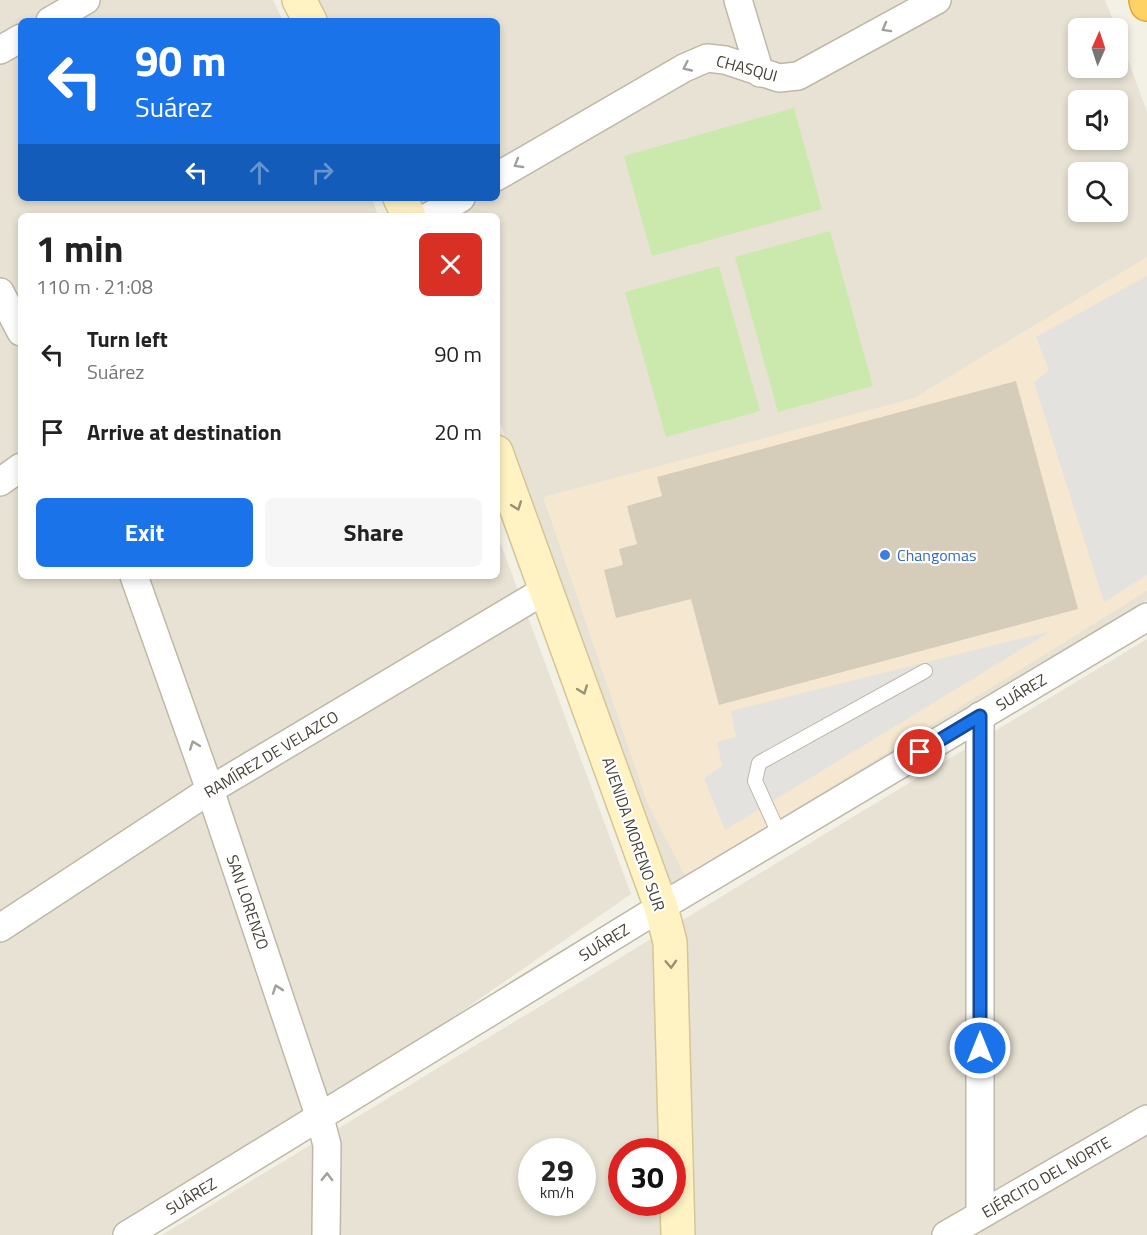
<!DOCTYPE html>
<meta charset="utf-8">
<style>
body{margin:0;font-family:"Titillium Web",sans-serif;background:#f6f6f6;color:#222;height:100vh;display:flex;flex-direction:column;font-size:22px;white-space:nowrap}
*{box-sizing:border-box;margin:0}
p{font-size:20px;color:#767676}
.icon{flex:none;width:33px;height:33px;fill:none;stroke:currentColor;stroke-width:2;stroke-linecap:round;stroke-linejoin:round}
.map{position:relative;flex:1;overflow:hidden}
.sheet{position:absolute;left:18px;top:213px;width:482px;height:366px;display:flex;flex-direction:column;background:#fff;border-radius:9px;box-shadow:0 3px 9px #0003}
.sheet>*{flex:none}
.banner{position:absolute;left:18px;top:18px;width:482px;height:183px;border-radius:9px;box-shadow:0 3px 9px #0003;background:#1a73e8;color:#fff;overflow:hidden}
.needle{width:39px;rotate:3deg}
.buttons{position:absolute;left:1068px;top:18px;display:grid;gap:12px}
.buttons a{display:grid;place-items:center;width:60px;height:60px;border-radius:9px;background:#fff;box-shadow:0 3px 9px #0003;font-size:30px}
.speed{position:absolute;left:518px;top:1138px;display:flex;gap:12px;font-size:30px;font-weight:700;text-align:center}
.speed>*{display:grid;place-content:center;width:78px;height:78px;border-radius:50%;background:#fff;box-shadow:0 3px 9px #0003;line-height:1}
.speed small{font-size:15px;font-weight:400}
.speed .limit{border:9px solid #d22;background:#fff;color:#111}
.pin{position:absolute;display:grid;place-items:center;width:51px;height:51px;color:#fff;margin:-26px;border:3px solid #fff;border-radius:50%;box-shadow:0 2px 6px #0007}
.me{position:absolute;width:66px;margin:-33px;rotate:0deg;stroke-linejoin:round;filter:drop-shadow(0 0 4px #0008)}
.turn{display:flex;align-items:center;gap:21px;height:126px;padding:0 18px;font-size:27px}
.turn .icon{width:78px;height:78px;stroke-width:2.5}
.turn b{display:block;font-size:42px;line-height:51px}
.lanes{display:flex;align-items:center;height:57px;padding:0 18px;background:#0003;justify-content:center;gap:30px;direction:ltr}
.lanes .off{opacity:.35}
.round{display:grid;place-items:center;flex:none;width:63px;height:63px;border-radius:9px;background:#f6f6f6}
.overview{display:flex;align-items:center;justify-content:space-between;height:102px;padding:0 18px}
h1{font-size:36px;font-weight:700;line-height:45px}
.cta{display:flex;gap:12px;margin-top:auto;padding:12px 18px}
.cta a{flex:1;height:69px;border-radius:9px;background:#1a73e8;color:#fff;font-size:24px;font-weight:700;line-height:69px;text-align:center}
.cta a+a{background:#f6f6f6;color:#222}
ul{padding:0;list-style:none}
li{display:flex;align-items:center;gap:18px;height:78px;padding:0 18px}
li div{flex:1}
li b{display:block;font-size:22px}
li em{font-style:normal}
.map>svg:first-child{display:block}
.residential{fill:#e7e2d3;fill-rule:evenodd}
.commercial{fill:#f6e7d0}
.green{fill:#cbe9ad}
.parking{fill:#e4e2de}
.building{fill:#d5ccba}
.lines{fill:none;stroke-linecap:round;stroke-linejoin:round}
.lane-casing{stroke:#bfb8a8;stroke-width:16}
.street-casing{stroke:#bfb8a8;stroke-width:30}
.secondary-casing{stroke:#d5c694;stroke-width:36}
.highway-casing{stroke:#e1a731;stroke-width:36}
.lane{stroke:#fff;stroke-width:14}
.street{stroke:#fff;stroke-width:27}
.secondary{stroke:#fff3c4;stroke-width:33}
.highway{stroke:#ffd265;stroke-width:33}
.oneway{stroke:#a2a09a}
.oneway2{stroke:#999175}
.route-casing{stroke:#114b97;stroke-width:15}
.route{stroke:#1a73e8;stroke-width:10}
.shop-dot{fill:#3f7fe0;stroke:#fff;stroke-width:2}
.labels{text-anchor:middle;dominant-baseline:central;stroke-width:4.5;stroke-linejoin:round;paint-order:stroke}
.street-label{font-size:16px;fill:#464035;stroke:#fff}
.shop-label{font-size:16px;fill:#366cbe;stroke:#fff;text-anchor:start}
</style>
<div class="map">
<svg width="1147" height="1235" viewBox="0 0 1147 1235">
<rect width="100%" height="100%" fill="#f3f0e5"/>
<g class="residential">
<polygon points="0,0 273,0 283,21 21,21 21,198 372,198 378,216 21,216 21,576 496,576 497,534 631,894 322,1108 111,1235 0,1235"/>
<path d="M306,0H1105L1116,28H1078V68H1118V33L1147,112V600L666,889L497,414L496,216H420L410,198H496V21H317ZM1078,100H1118V140H1078ZM1078,172H1118V212H1078Z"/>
<path d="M1147,639V1235H162ZM531,1152H582V1203H531ZM621,1152H672V1203H621Z"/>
</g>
<polygon class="commercial" points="1147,257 1147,591 686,877 648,805 543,497 914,398"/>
<g class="green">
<polygon points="794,108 822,209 652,256 624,156"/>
<polygon points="830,231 873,386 778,412 735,257"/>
<polygon points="719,266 760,411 666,437 625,292"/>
</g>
<g class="parking">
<polygon points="1147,276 1147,575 1104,602 1034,382 1049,370 1036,337"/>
<polygon points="1051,631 725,830 704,778 722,766 717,742 736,737 731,711"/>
</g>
<polygon class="building" points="1016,381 1078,609 719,705 691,599 616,618 604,570 623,565 619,549 637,544 627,506 662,496 657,477"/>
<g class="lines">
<g class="lane-casing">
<polyline id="lane" points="780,836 755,781 759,763 925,671"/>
</g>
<g class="street-casing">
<g id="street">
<polyline points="738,0 760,73"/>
<polyline points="50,21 86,0"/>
<polyline points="0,50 21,38"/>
<polyline points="496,177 684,68 707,58 725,60 779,78 798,76 937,0"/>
<polyline points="430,216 461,198"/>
<polyline points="0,292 21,332"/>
<polyline points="0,482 21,467"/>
<polyline points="134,576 210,790 320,1118 327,1145 326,1235"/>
<polyline points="980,716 980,1215"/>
<polyline points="0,928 210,790 547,589"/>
<polyline points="127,1235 661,907 1147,617"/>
<polyline points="946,1235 1147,1119"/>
</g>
</g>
<g class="secondary-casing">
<g id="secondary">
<polyline points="299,0 310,21"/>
<polyline points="400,198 409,216"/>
<polyline points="496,452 661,907 670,942 678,1235"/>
</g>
</g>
<g class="highway-casing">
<polyline id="highway" points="1146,0 1147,4"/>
</g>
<use href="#lane" class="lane"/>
<use href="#street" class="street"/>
<use href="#secondary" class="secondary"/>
<use href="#highway" class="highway"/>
</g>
<defs><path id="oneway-chevron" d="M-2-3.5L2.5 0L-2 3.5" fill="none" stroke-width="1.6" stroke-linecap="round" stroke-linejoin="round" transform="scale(1.5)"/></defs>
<g class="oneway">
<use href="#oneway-chevron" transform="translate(886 28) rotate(151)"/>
<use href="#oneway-chevron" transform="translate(687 67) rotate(155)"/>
<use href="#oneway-chevron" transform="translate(518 164) rotate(150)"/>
<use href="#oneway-chevron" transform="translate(194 745) rotate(-110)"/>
<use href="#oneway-chevron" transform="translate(277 989) rotate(-109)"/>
<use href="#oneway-chevron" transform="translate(327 1177) rotate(-89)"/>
</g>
<g class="oneway2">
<use href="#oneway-chevron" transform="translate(517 506) rotate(70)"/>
<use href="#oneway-chevron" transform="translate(583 690) rotate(70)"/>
<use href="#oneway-chevron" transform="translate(671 964) rotate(87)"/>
</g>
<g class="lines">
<g class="route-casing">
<polyline id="route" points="920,752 980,716 980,1048"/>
</g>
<use href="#route" class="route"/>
</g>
<circle class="shop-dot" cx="885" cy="555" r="6"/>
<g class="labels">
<g class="street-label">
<text transform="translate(747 68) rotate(15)">CHASQUI</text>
<text transform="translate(1021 692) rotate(-31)">SUÁREZ</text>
<text transform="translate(271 754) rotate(-31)">RAMÍREZ DE VELAZCO</text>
<text transform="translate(634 834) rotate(71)">AVENIDA MORENO SUR</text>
<text transform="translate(248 902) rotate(71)">SAN LORENZO</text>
<text transform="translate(604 942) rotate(-32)">SUÁREZ</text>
<text transform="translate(1046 1177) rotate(-30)">EJÉRCITO DEL NORTE</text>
<text transform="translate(191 1196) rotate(-31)">SUÁREZ</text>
</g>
<g class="shop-label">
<text x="897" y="555">Changomas</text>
</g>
</g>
</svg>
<div class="buttons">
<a><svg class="needle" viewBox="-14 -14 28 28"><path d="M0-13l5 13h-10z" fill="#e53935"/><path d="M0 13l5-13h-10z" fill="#767676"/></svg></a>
<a><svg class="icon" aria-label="sound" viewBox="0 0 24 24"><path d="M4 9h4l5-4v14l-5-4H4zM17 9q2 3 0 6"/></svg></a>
<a><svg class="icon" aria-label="search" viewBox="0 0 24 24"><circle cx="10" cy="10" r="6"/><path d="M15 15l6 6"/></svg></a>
</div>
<div class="speed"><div>29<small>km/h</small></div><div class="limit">30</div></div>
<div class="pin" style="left:920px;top:752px;background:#d93025"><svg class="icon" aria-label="arrive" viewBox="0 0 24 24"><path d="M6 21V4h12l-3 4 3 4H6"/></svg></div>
<svg class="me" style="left:980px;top:1048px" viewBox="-20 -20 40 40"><circle r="17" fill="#1a73e8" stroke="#fff" stroke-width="3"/><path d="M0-11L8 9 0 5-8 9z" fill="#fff"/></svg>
<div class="banner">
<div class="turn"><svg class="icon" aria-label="left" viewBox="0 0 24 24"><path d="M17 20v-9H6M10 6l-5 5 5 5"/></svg><div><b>90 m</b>Suárez</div></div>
<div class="lanes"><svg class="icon" aria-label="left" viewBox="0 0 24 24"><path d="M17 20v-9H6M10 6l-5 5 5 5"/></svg><svg class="icon off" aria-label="ahead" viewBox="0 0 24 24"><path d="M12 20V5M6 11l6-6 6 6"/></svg><svg class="icon off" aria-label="right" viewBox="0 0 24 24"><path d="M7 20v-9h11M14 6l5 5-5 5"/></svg></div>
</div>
<section class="sheet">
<div class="overview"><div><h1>1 min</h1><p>110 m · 21:08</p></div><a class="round" style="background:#d93025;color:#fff"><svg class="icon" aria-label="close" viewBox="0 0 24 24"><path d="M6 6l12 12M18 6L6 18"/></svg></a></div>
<ul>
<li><svg class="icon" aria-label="left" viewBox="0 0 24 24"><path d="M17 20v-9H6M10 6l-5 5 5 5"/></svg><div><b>Turn left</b><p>Suárez</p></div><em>90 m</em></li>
<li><svg class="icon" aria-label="arrive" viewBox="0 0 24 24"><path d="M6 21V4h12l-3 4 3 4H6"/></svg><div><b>Arrive at destination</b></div><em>20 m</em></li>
</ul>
<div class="cta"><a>Exit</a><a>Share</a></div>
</section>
</div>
